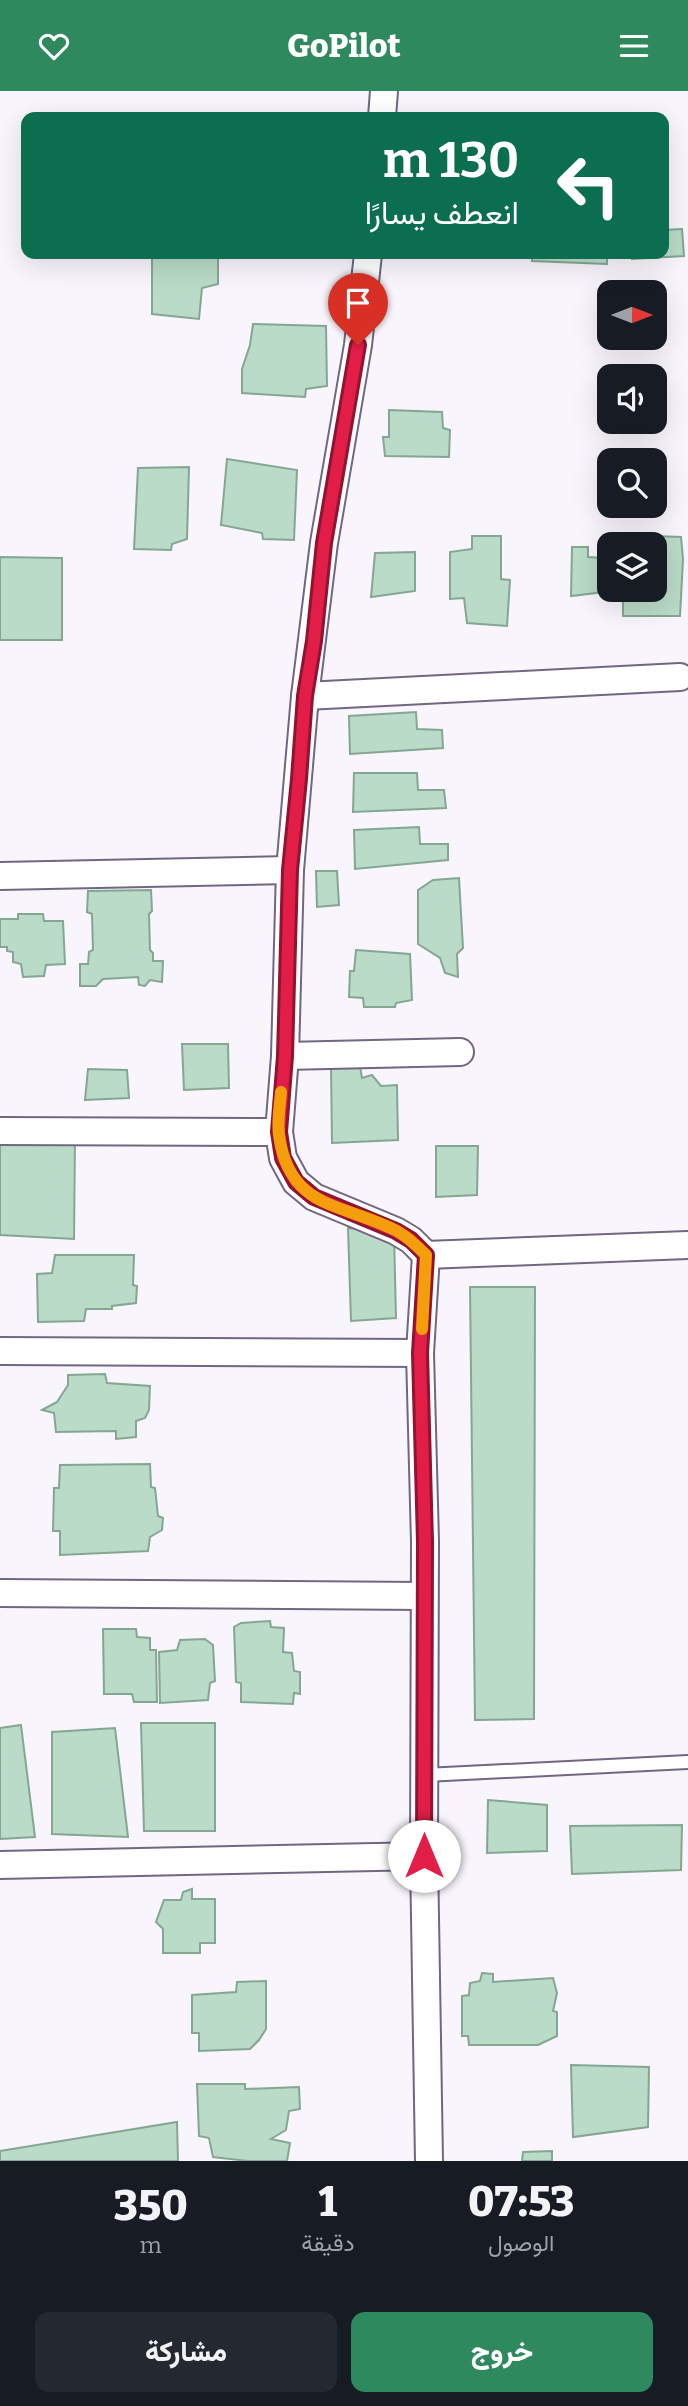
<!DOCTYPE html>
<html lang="ar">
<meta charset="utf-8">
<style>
body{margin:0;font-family:Bitter,Vazirmatn,serif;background:#242831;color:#f1f3f6;direction:rtl;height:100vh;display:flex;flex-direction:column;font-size:26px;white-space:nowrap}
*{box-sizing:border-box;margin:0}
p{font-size:23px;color:#9ea1a6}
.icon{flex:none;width:38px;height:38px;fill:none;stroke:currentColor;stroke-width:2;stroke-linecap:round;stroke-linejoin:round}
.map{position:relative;height:2070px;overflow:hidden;direction:ltr}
.drawer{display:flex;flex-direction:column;background:#171b24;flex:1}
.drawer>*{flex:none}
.banner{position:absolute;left:21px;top:21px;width:648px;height:147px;border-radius:14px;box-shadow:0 7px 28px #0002;direction:rtl;background:#0b6e4f;color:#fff;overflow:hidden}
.needle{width:46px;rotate:90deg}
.tools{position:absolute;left:597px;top:189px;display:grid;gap:14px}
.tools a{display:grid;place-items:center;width:70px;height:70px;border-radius:14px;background:#171b24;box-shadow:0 7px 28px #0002;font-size:35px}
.pin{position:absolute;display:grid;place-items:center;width:60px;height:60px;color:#fff;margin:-72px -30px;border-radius:50% 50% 50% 0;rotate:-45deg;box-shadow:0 0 7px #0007}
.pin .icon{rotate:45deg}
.me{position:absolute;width:77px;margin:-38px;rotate:0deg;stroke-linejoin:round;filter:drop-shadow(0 0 5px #0008)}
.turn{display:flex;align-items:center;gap:24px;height:147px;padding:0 35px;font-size:32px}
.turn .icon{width:91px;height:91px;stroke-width:2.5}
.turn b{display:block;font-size:49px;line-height:60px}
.eta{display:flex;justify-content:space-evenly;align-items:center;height:119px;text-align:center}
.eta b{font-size:42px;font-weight:800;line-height:49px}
.primary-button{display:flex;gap:14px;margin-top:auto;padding:14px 35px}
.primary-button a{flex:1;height:80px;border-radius:14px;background:#2e895e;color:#fff;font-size:28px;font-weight:800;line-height:80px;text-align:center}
.primary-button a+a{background:#242831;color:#f1f3f6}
header{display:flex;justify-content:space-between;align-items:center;height:91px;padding:0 35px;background:#2e895e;color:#fff;font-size:32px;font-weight:800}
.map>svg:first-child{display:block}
.building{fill:#b9dbc7;stroke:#85a692;stroke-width:2}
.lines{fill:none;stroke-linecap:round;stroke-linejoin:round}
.service-casing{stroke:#726682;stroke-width:16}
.minor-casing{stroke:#726682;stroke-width:30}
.service{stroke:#fff;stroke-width:12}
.minor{stroke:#fff;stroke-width:26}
.route-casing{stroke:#92132f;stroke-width:18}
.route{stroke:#e11d48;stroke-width:12}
.slow{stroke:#f59e0b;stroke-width:12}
</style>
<header><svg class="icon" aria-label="menu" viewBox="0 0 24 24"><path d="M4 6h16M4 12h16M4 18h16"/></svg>GoPilot<svg class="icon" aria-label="heart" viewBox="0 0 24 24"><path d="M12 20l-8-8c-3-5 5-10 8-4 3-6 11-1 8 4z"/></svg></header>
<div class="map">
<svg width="688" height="2070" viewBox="0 0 688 2070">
<rect width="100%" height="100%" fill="#f8f5fc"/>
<g class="building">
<polygon points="682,138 684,165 632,168 632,163 663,163 663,139"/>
<polygon points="152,163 218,163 218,193 202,197 199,228 152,223"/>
<polygon points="532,163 607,163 607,173 532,170"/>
<polygon points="253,233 326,235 327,295 306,298 305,306 242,302 242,278 250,254"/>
<polygon points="389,319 442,321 443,337 450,339 449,366 385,365 383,346 389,346"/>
<polygon points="227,368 297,379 294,449 263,448 262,442 221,434"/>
<polygon points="189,376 187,448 172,453 171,459 134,458 138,377"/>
<polygon points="623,444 681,446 683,468 680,525 623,525 623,499 654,499 654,453 623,453"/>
<polygon points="472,445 501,445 501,488 510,489 507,535 467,532 464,507 450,508 450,461 472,458"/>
<polygon points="572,456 588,456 588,466 602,467 604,501 571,505"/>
<polygon points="415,461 415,500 371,506 375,462"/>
<polygon points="0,466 62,467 62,549 0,549"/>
<polygon points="416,621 417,638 442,639 443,657 350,663 349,625"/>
<polygon points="354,682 417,682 418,699 444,699 446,717 353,721"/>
<polygon points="419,736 420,753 448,753 448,769 355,778 354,739"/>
<polygon points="316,780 337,780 339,814 317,816"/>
<polygon points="459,787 463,857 457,863 458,886 445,882 440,867 418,853 418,799 433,789"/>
<polygon points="151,799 152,820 149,823 150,859 153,862 153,870 163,870 162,891 150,889 145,895 139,894 138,886 103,888 96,895 80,895 80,873 88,873 89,861 93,859 92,823 87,821 88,800"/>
<polygon points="18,823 43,823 44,830 63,830 65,873 46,874 44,885 23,886 21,873 13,871 13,861 7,860 7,856 0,856 0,828 18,828"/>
<polygon points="356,859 410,863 412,909 396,912 395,916 364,916 363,907 349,906 350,880 354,880"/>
<polygon points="182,953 228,953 229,997 184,999"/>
<polygon points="360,975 362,987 372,984 381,995 397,994 398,1049 332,1052 331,976"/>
<polygon points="88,978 127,979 129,1007 85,1009"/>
<polygon points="75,1046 74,1148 0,1144 0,1049"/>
<polygon points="436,1055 478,1055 477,1104 436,1106"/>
<polygon points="348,1137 394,1143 396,1227 351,1230"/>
<polygon points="55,1164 134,1164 133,1194 137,1195 136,1212 112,1215 112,1218 86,1218 84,1230 38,1231 37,1183 52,1182"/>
<polygon points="470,1196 535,1196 534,1628 475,1629"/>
<polygon points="105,1283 107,1292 150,1295 149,1319 145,1327 136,1330 136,1346 116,1348 116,1340 56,1341 54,1322 42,1319 57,1311 68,1294 68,1284"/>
<polygon points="150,1373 151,1396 155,1397 158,1425 163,1427 162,1439 150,1446 148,1460 60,1464 60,1440 53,1440 54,1397 59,1397 60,1374"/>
<polygon points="270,1530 271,1536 284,1537 283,1561 292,1562 294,1580 300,1581 300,1603 294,1602 293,1613 241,1611 241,1592 236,1591 234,1536 241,1532"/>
<polygon points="103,1538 136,1538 137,1546 150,1547 150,1559 156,1559 157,1611 134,1611 132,1603 104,1603"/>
<polygon points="205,1548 213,1554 215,1590 210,1592 208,1609 160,1612 159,1561 177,1559 180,1549"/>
<polygon points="141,1632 215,1632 215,1740 144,1740"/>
<polygon points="21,1634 35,1746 0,1748 0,1637"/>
<polygon points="115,1637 128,1746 52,1743 52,1641"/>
<polygon points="488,1709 547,1714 547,1760 487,1762"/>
<polygon points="682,1734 681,1779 572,1783 570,1735"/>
<polygon points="192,1798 192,1808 215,1808 215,1852 200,1852 200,1862 163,1862 163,1838 156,1831 164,1809 181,1809 183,1801"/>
<polygon points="482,1882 493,1883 493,1891 553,1887 557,1902 553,1920 557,1921 557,1945 538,1954 469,1954 468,1945 462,1945 462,1905 469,1904 470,1892 480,1890"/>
<polygon points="266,1890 266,1938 259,1949 250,1958 199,1960 199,1942 192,1942 192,1904 236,1901 237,1891"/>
<polygon points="571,1974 649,1976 648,2036 573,2046"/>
<polygon points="197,1993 245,1993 245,1998 299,1996 300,2018 289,2020 286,2039 271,2048 290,2052 287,2070 248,2070 213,2066 209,2047 199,2045"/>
<polygon points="177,2031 178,2070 0,2070 0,2060"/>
<polygon points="552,2060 552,2070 522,2070 523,2061"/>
</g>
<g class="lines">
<g class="service-casing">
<polyline id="service" points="425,1684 688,1671"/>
</g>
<g class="minor-casing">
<g id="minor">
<polyline points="382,26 384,0"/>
<polyline points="368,163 358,254 324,452 305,605 290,779 285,965 279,1041 283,1067 296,1091 314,1106 396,1140 411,1149 426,1164 688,1154"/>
<polyline points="305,605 680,586"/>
<polyline points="0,785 290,779"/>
<polyline points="285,965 460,961"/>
<polyline points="0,1040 279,1041"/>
<polyline points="426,1164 420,1262 425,1451 424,1765 429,2070"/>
<polyline points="0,1260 420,1262"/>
<polyline points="0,1502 423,1505"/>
<polyline points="0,1774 424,1765"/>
</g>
</g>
<use href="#service" class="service"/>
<use href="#minor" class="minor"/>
</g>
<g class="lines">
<g class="route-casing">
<polyline id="route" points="358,254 324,452 314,550 305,605 299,688 290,779 285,965 279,1041 283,1067 296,1091 314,1106 396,1140 411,1149 426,1164 420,1262 425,1451 424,1765"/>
</g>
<use href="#route" class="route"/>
<path class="slow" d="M281,1001C280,1015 277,1030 279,1044C289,1119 343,1112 397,1140C408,1146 417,1155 426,1164L422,1238"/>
</g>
</svg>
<div class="tools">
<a><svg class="needle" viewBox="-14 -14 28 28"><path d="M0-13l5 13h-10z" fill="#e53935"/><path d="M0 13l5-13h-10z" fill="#9ea1a6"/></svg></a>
<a><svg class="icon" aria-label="sound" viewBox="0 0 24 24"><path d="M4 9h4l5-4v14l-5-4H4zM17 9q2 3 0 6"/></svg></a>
<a><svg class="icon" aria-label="search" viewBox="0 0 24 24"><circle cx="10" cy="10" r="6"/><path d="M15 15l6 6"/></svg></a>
<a><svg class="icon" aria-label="layers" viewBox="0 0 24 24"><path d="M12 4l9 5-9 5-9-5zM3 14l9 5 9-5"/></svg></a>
</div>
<div class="pin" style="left:358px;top:254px;background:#d93025"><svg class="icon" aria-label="arrive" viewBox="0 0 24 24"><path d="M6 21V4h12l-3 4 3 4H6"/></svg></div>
<svg class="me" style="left:424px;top:1765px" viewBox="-20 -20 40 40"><circle r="19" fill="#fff"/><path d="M0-13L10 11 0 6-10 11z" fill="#e11d48"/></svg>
<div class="banner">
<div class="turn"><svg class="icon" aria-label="left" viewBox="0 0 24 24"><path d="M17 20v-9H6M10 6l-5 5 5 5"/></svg><div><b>130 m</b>انعطف يسارًا</div></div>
</div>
</div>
<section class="drawer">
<div class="eta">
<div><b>07:53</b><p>الوصول</p></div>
<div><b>1</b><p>دقيقة</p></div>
<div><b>350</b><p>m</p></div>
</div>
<div class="primary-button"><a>خروج</a><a>مشاركة</a></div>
</section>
